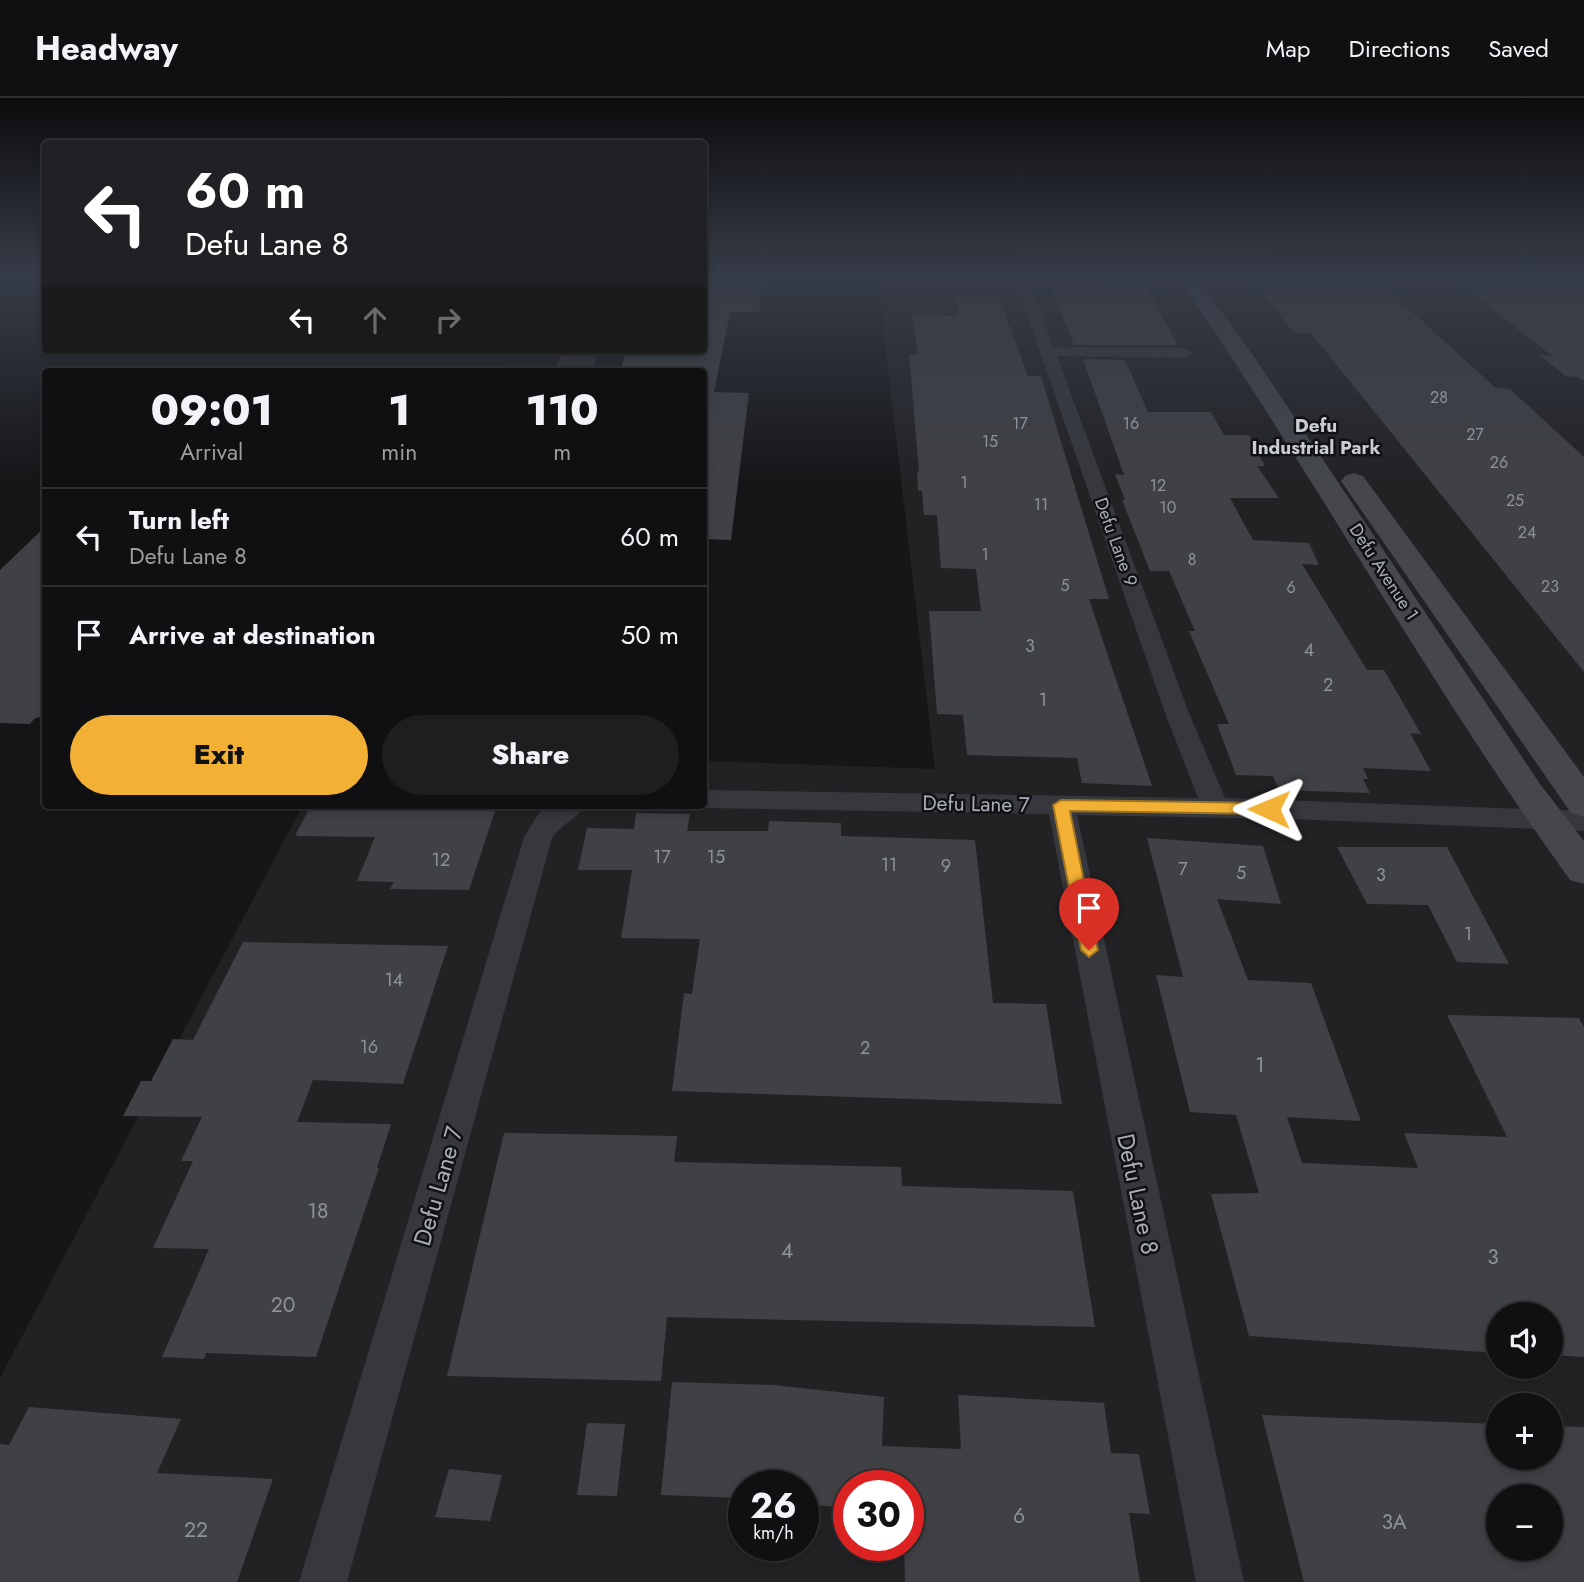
<!DOCTYPE html>
<meta charset="utf-8">
<style>
body{margin:0;font-family:Jost,sans-serif;background:#1e1e20;color:#f1f3f6;height:100vh;display:flex;flex-direction:column;font-size:26px;white-space:nowrap}
*{box-sizing:border-box;margin:0}
p{font-size:23px;color:#9c9d9f}
.icon{flex:none;width:38px;height:38px;fill:none;stroke:currentColor;stroke-width:2;stroke-linecap:round;stroke-linejoin:round}
.map{position:relative;flex:1;overflow:hidden}
.side{position:absolute;left:42px;top:270px;width:665px;height:441px;display:flex;flex-direction:column;background:#101012;border-radius:7px;box-shadow:0 4px 10px #0003,0 0 0 2px #303032}
.side>*{flex:none}
.hud{position:absolute;left:42px;top:42px;width:665px;height:214px;border-radius:7px;box-shadow:0 4px 10px #0003,0 0 0 2px #303032;background:#202124;color:#fff;overflow:hidden}
.tools{position:absolute;left:1486px;top:1204px;display:grid;gap:14px}
.tools a{display:grid;place-items:center;width:77px;height:77px;border-radius:50%;background:#101012;box-shadow:0 4px 10px #0003,0 0 0 2px #303032;font-size:35px}
.speed{position:absolute;left:728px;top:1372px;display:flex;gap:14px;font-size:35px;font-weight:700;text-align:center}
.speed>*{display:grid;place-content:center;width:91px;height:91px;border-radius:50%;background:#101012;box-shadow:0 4px 10px #0003,0 0 0 2px #303032;line-height:1}
.speed small{font-size:18px;font-weight:400}
.speed .limit{border:10px solid #d22;background:#fff;color:#111}
.pin{position:absolute;display:grid;place-items:center;width:60px;height:60px;color:#fff;margin:-72px -30px;border-radius:50% 50% 50% 0;rotate:-45deg;box-shadow:0 0 7px #0007}
.pin .icon{rotate:45deg}
.me{position:absolute;width:77px;margin:-38px;rotate:271deg;stroke-linejoin:round;filter:drop-shadow(0 0 5px #0008)}
.turn{display:flex;align-items:center;gap:24px;height:147px;padding:0 28px;font-size:32px}
.turn .icon{width:91px;height:91px;stroke-width:2.5}
.turn b{display:block;font-size:49px;line-height:60px}
.lanes{display:flex;align-items:center;height:66px;padding:0 28px;background:#0003;justify-content:center;gap:35px;direction:ltr}
.lanes .off{opacity:.35}
.eta{display:flex;justify-content:space-evenly;align-items:center;height:119px;text-align:center}
.eta b{font-size:42px;font-weight:800;line-height:49px}
.primary-button{display:flex;gap:14px;margin-top:auto;padding:14px 28px}
.primary-button a{flex:1;height:80px;border-radius:42px;background:#f2b134;color:#111;font-size:28px;font-weight:800;line-height:80px;text-align:center}
.primary-button a+a{background:#1e1e20;color:#f1f3f6}
ul{padding:0;list-style:none}
li{display:flex;align-items:center;gap:21px;height:98px;padding:0 28px;border-top:2px solid #303032}
li div{flex:1}
li b{display:block;font-size:26px}
li em{font-style:normal}
header{display:flex;align-items:center;gap:42px;box-sizing:border-box;height:98px;padding:0 35px;background:#101012;border-bottom:2px solid #303032}
header strong{font-size:33px}
nav{display:flex;gap:38px;margin-inline-start:auto;font-size:24px}
.map>svg:first-child{display:block}
.built{fill:#222225;fill-rule:evenodd}
.lines{fill:none;stroke-linecap:round;stroke-linejoin:round}
.taxiway{fill:#303135;fill-rule:evenodd}
.building{fill:#404145;fill-rule:evenodd}
.street{fill:#37383d;fill-rule:evenodd}
.secondary{fill:#45474d;fill-rule:evenodd}
.route{fill:#f2b134;stroke:#9d7322;stroke-width:2}
.labels{text-anchor:middle;dominant-baseline:central;stroke-width:5;stroke-linejoin:round;paint-order:stroke}
.far-number-label{font-size:16px;fill:#8e929b}
.far-street-label{font-size:18px;fill:#a8adb8;stroke:#111113}
.number-label{font-size:18px;fill:#8e929b}
.far-neighbourhood-label{font-size:19px;font-weight:bold;fill:#c9ccd4;stroke:#111113}
.street-label{font-size:21px;fill:#a8adb8;stroke:#111113}
.near-number-label{font-size:21px;fill:#8e929b}
.near-street-label{font-size:24px;fill:#a8adb8;stroke:#111113}
</style>
<header>
<strong>Headway</strong>
<nav><a>Map</a><a>Directions</a><a>Saved</a></nav>
</header>
<div class="map">
<svg width="1584" height="1484" viewBox="0 0 1584 1484">
<rect width="100%" height="100%" fill="#161618"/>
<path class="built" d="M877,177H1579L1584,180V1484H0V1280L303,707H704V663L935,671ZM1498,1216H1550V1269H1498ZM1498,1307H1550V1360H1498ZM744,1388H803V1447H744ZM849,1388H908V1447H849ZM1498,1398H1550V1451H1498Z"/>
<g class="lines">
<polygon class="taxiway" points="563,252 599,252 592,273 554,273"/>
</g>
<g class="building">
<polygon points="704,177 763,177 759,214 730,214 714,294 749,295 731,442 708,441 709,431 704,431 704,273 620,273 627,252 704,252"/>
<polygon points="1248,177 1371,177 1496,290 1510,291 1584,359 1584,574 1311,235 1294,235"/>
<polygon points="1449,177 1561,177 1584,192 1584,283 1579,279 1565,278 1540,257 1552,258"/>
<polygon points="1051,187 1146,188 1178,247 1074,247"/>
<polygon points="954,198 998,198 1028,278 1041,278 1109,501 1089,501 1152,688 1082,685 1077,660 967,657 963,617 937,616 929,513 981,513 976,471 941,470 937,417 924,417 922,393 918,393 917,373 919,374 909,256 918,256 912,217 959,218"/>
<polygon points="1083,261 1125,262 1148,314 1211,314 1224,337 1249,337 1265,368 1257,368 1279,400 1230,400 1253,442 1309,445 1319,467 1302,466 1367,572 1384,572 1421,636 1410,635 1431,673 1363,670 1368,681 1363,681 1370,695 1279,692 1273,678 1236,677 1217,626 1229,626 1189,533 1195,533 1169,473 1150,473 1122,402 1125,402 1115,376 1124,377"/>
<polygon points="46,428 46,618 35,620 30,626 0,625 0,472"/>
<polygon points="311,707 497,707 469,792 390,791 394,784 357,783 375,739 295,738"/>
<polygon points="636,715 690,716 687,733 768,733 769,723 841,725 841,738 975,742 993,905 1046,906 1062,1006 672,993 684,895 692,896 700,841 621,840 632,772 578,772 587,730 634,731"/>
<polygon points="1147,740 1263,748 1281,806 1217,801 1248,882 1311,885 1361,1023 1287,1019 1302,1065 1418,1070 1404,1035 1507,1039 1447,917 1579,920 1584,929 1584,1259 1550,1257 1550,1216 1498,1216 1498,1255 1249,1238 1211,1096 1259,1095 1236,1017 1190,1014 1156,877 1183,879"/>
<polygon points="1337,749 1447,749 1509,866 1457,864 1428,807 1367,806"/>
<polygon points="243,844 448,848 403,986 313,982 297,1024 391,1026 377,1070 379,1070 316,1259 206,1255 204,1261 162,1259 209,1151 153,1150 193,1063 181,1063 202,1019 123,1018 141,983 151,983 173,941 193,942"/>
<polygon points="504,1035 677,1038 674,1064 901,1069 902,1088 1073,1093 1095,1229 667,1219 661,1283 447,1278"/>
<polygon points="672,1284 774,1287 884,1299 882,1348 961,1351 958,1297 1104,1305 1111,1355 1139,1356 1150,1416 1129,1415 1140,1484 905,1484 904,1447 908,1447 908,1388 849,1388 849,1410 804,1406 806,1388 744,1388 744,1400 661,1397"/>
<polygon points="29,1309 181,1321 157,1375 273,1381 237,1484 0,1484 0,1346 9,1347"/>
<path d="M1262,1317L1498,1326V1360H1550V1328L1584,1329V1484H1304ZM1498,1398H1550V1451H1498Z"/>
<polygon points="587,1325 625,1326 617,1398 577,1397"/>
<polygon points="449,1371 502,1377 490,1423 435,1419"/>
</g>
<g class="lines">
<g class="street">
<polygon points="966,177 1211,179 1204,183 1028,181 1053,249 1186,250 1194,255 1186,260 1057,258 1189,615 1225,700 1584,713 1584,733 1291,721 1077,717 1244,1484 1196,1484 1049,716 704,710 694,707 704,707 704,692 1198,700 1165,615 1015,181 972,181"/>
<path d="M552,707H586C577,721 561,726 552,740L347,1484H299L524,739L539,715Z"/>
</g>
<g class="secondary">
<path d="M1176,177H1194L1255,260L1540,686L1584,743V786L1570,782C1429,587 1313,375 1176,177Z"/>
<polygon points="1354,375 1363,378 1584,679 1584,719 1571,715 1341,383 1345,378"/>
</g>
</g>
<linearGradient id="sky" x2="0" y2="1"><stop stop-color="#0c0c0d"/><stop offset="0.46" stop-color="#363c48"/><stop offset="1" stop-color="#363c48" stop-opacity="0"/></linearGradient>
<rect width="1584" height="384" fill="url(#sky)"/>
<polygon class="route" points="1061,702 1269,705 1277,711 1269,716 1070,713 1098,852 1089,859 1081,852 1053,707"/>
<g class="labels">
<g class="far-number-label">
<text x="1439" y="299">28</text>
<text x="1020" y="325">17</text>
<text x="1131" y="325">16</text>
<text x="1475" y="336">27</text>
<text x="990" y="343">15</text>
<text x="1499" y="364">26</text>
<text x="964" y="384">1</text>
<text x="1158" y="387">12</text>
<text x="1515" y="402">25</text>
<text x="1041" y="406">11</text>
<text x="1168" y="409">10</text>
<text x="1527" y="434">24</text>
<text x="985" y="456">1</text>
<text x="1192" y="461">8</text>
<text x="1065" y="487">5</text>
<text x="1550" y="488">23</text>
<text x="1291" y="489">6</text>
</g>
<g class="far-street-label">
<text transform="translate(1116 444) rotate(70)">Defu Lane 9</text>
<text transform="translate(1384 474) rotate(57)">Defu Avenue 1</text>
</g>
<g class="number-label">
<text x="1030" y="548">3</text>
<text x="1309" y="552">4</text>
<text x="1328" y="587">2</text>
<text x="1043" y="602">1</text>
<text x="662" y="759">17</text>
<text x="716" y="759">15</text>
<text x="441" y="762">12</text>
<text x="889" y="767">11</text>
<text x="946" y="768">9</text>
<text x="1183" y="771">7</text>
<text x="1241" y="775">5</text>
<text x="1381" y="777">3</text>
<text x="1468" y="836">1</text>
<text x="394" y="882">14</text>
<text x="369" y="949">16</text>
<text x="865" y="950">2</text>
</g>
<g class="far-neighbourhood-label">
<text x="1316" y="327">Defu<tspan x="1316" dy="22">Industrial Park</tspan></text>
</g>
<g class="street-label">
<text transform="translate(976 706) rotate(1)">Defu Lane 7</text>
</g>
<g class="near-number-label">
<text x="1260" y="967">1</text>
<text x="318" y="1113">18</text>
<text x="787" y="1153">4</text>
<text x="1493" y="1159">3</text>
<text x="283" y="1207">20</text>
<text x="1019" y="1418">6</text>
<text x="1394" y="1424">3A</text>
<text x="196" y="1432">22</text>
</g>
<g class="near-street-label">
<text transform="translate(438 1088) rotate(-74)">Defu Lane 7</text>
<text transform="translate(1138 1096) rotate(78)">Defu Lane 8</text>
</g>
</g>
</svg>
<div class="tools">
<a><svg class="icon" aria-label="sound" viewBox="0 0 24 24"><path d="M4 9h4l5-4v14l-5-4H4zM17 9q2 3 0 6"/></svg></a>
<a>+</a>
<a>−</a>
</div>
<div class="speed"><div>26<small>km/h</small></div><div class="limit">30</div></div>
<div class="pin" style="left:1089px;top:852px;background:#d93025"><svg class="icon" aria-label="arrive" viewBox="0 0 24 24"><path d="M6 21V4h12l-3 4 3 4H6"/></svg></div>
<svg class="me" style="left:1269px;top:711px" viewBox="-20 -20 40 40"><path d="M0-17L14 15 0 8-14 15z" fill="#f2b134" stroke="#fff" stroke-width="4"/></svg>
<div class="hud">
<div class="turn"><svg class="icon" aria-label="left" viewBox="0 0 24 24"><path d="M17 20v-9H6M10 6l-5 5 5 5"/></svg><div><b>60 m</b>Defu Lane 8</div></div>
<div class="lanes"><svg class="icon" aria-label="left" viewBox="0 0 24 24"><path d="M17 20v-9H6M10 6l-5 5 5 5"/></svg><svg class="icon off" aria-label="ahead" viewBox="0 0 24 24"><path d="M12 20V5M6 11l6-6 6 6"/></svg><svg class="icon off" aria-label="right" viewBox="0 0 24 24"><path d="M7 20v-9h11M14 6l5 5-5 5"/></svg></div>
</div>
<section class="side">
<div class="eta">
<div><b>09:01</b><p>Arrival</p></div>
<div><b>1</b><p>min</p></div>
<div><b>110</b><p>m</p></div>
</div>
<ul>
<li><svg class="icon" aria-label="left" viewBox="0 0 24 24"><path d="M17 20v-9H6M10 6l-5 5 5 5"/></svg><div><b>Turn left</b><p>Defu Lane 8</p></div><em>60 m</em></li>
<li><svg class="icon" aria-label="arrive" viewBox="0 0 24 24"><path d="M6 21V4h12l-3 4 3 4H6"/></svg><div><b>Arrive at destination</b></div><em>50 m</em></li>
</ul>
<div class="primary-button"><a>Exit</a><a>Share</a></div>
</section>
</div>
